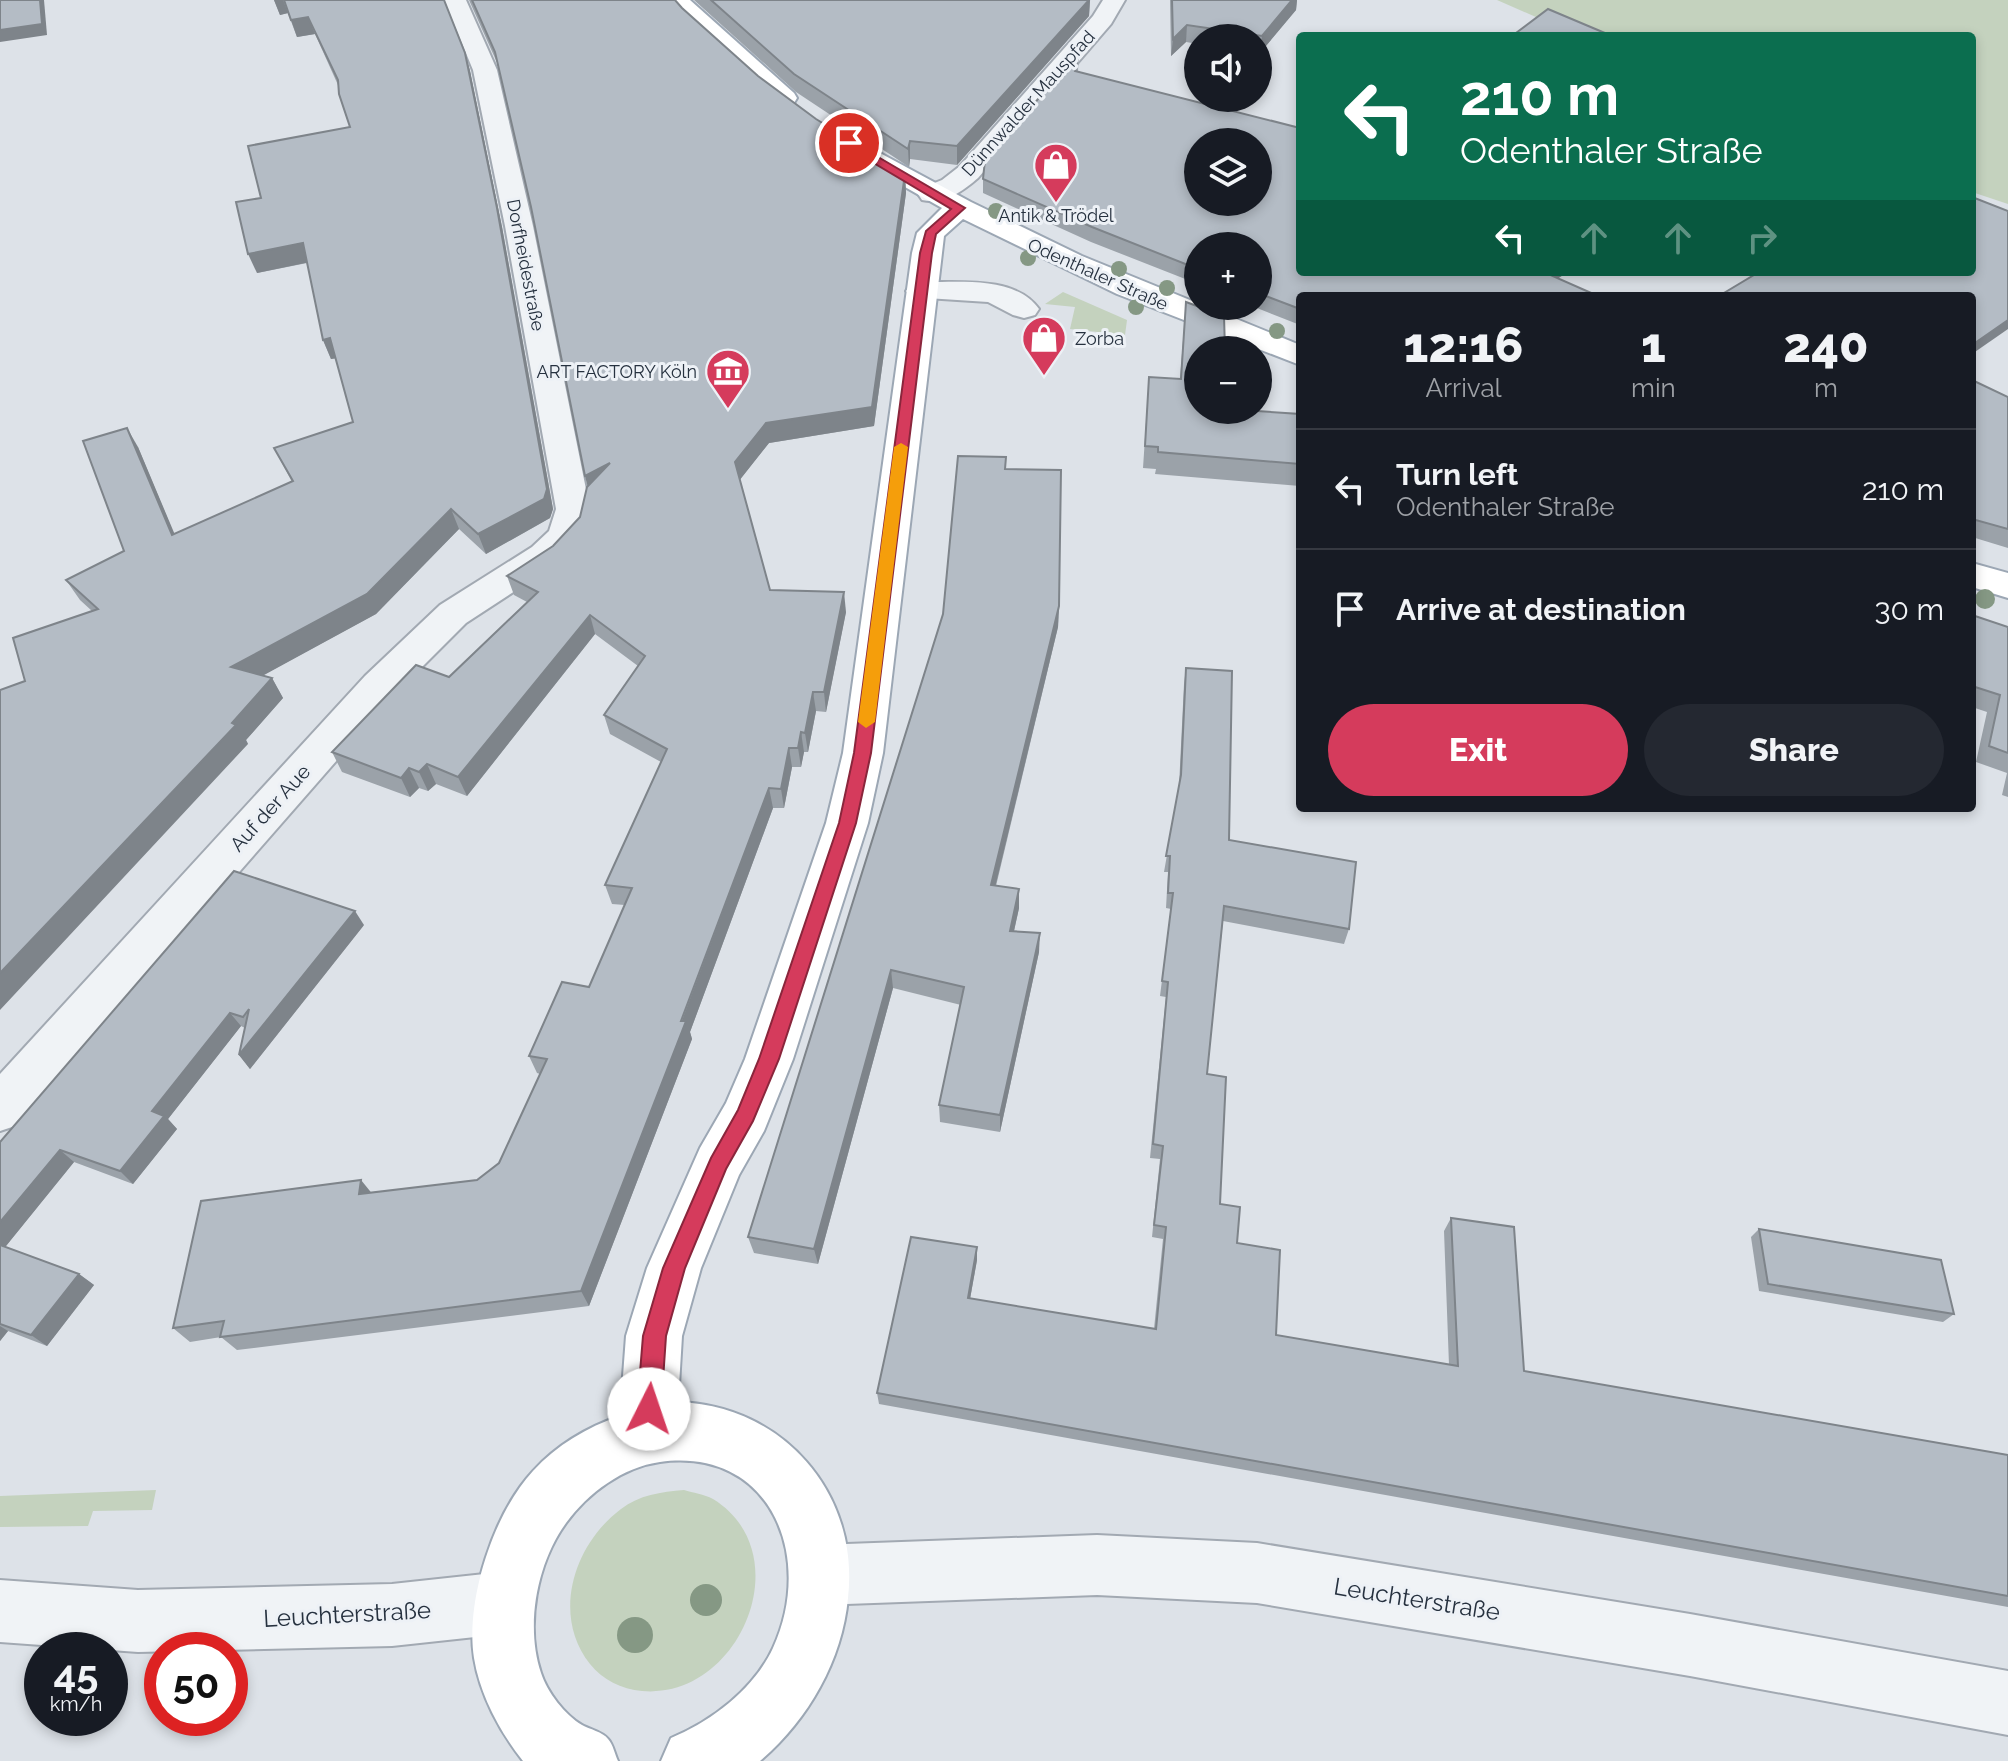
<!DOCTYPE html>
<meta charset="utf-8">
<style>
body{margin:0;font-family:Raleway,sans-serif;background:#242831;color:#f1f3f6;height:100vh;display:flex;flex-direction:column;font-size:30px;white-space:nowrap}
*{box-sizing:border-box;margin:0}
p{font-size:26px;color:#9ea1a6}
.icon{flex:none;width:44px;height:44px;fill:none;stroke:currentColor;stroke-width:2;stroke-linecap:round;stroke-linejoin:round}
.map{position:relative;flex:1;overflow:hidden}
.details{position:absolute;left:1296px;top:292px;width:680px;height:520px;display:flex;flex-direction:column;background:#171b24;border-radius:8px;box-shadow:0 4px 12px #0003}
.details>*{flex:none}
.top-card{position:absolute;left:1296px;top:32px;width:680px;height:244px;border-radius:8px;box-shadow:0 4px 12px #0003;background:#0b6e4f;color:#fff;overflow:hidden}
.fabs{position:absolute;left:1184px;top:24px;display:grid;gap:16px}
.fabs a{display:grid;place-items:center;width:88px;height:88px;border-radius:50%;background:#171b24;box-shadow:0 4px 12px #0003;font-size:40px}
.speed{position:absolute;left:24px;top:1632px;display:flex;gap:16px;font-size:40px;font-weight:700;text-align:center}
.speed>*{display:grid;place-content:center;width:104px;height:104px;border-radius:50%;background:#171b24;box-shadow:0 4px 12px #0003;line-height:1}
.speed small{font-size:20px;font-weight:400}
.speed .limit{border:12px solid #d22;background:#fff;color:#111}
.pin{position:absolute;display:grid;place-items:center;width:68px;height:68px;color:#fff;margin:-34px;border:4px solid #fff;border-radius:50%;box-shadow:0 2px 8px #0007}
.me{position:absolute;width:88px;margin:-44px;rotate:4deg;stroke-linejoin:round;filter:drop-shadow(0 0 6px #0008)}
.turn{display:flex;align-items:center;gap:28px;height:168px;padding:0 32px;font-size:36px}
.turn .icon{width:104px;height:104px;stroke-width:2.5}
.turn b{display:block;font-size:56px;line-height:68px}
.lanes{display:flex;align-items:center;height:76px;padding:0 32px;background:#0003;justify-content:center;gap:40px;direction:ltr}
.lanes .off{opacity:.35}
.eta{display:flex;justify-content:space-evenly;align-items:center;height:136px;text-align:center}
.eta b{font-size:48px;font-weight:800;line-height:56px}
.button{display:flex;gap:16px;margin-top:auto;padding:16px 32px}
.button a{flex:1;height:92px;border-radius:48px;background:#d53b5c;color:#fff;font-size:32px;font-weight:800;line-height:92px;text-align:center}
.button a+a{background:#242831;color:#f1f3f6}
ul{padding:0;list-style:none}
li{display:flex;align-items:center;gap:24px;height:120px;padding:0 32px;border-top:2px solid #363941}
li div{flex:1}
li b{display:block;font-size:30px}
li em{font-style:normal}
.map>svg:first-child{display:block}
.green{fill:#c4d2be}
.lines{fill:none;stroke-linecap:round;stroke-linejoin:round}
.minor-casing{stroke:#a2a9b2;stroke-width:4}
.major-casing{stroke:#9ca7b4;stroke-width:4}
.minor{fill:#f0f3f6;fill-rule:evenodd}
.major{fill:#fff;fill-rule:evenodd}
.tree{fill:#859884}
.wall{fill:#9ba2a9}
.shaded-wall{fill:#7e848a}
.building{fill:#b4bcc5;stroke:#7e848a;stroke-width:2;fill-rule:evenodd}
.route{fill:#d53b5c;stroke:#8a263c;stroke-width:2}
.slow{fill:#f59e0b}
.labels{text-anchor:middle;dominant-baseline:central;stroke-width:6;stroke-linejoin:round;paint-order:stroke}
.far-street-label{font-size:18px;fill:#26313f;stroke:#edf1f6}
.far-poi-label{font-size:18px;fill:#26313f;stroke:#edf1f6}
.street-label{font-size:20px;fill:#26313f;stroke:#edf1f6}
.near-street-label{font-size:24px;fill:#26313f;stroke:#edf1f6}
</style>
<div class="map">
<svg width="2008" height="1761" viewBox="0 0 2008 1761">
<rect width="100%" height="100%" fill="#dde2e8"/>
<g class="green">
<polygon points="1497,0 2008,0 2008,204 1972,192 1972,36 1579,36"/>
<polygon points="1063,292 1127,320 1125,335 1070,329 1075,307 1045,304"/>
<polygon points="156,1490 152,1510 93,1511 88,1526 0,1527 0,1496"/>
<path d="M684,1490C693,1493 704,1494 713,1499C801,1553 740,1700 642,1691C621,1689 603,1680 590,1664C551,1615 574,1544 621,1509C639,1495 661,1492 684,1490Z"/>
</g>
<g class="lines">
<g class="minor-casing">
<g id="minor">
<polygon points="444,0 466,0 497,70 533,226 590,509 584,535 558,563 466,623 393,696 18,1125 0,1131 0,1074 365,676 440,605 532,547 549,531 556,509 505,226 473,70"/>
<path d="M1103,0H1125L1111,24L978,178C963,191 944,205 922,200L918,194L922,188L942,180L960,166L1093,16Z"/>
<path d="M921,282C957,283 1015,275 1039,309L1035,315L1024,318L1013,315L988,302L911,297L906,291L911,285Z"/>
<polygon points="1097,1535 1257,1543 1690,1614 2008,1671 2008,1735 1690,1676 1257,1603 1097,1595 819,1605 797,1597 789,1575 797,1553 819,1545"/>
<polygon points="503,1572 525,1581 534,1603 525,1625 503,1634 392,1646 138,1652 0,1642 0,1580 138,1590 392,1584"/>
</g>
</g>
<g class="major-casing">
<g id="major">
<polygon points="666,0 690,0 794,93 797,98 794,103 776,103"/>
<path d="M854,139L971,202L1082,256L1300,345V365L1117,294L963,219L944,236L883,753L868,823L793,1059L764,1131L739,1175L701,1268L682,1336L678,1402C782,1405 860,1493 848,1598C842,1661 808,1720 760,1761H661L671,1738C712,1721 754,1689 773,1648C815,1557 771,1447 660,1462C623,1467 588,1493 566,1523C537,1563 525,1625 541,1673C547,1692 565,1715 582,1725C589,1729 603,1732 608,1739C613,1744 615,1755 618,1761H523C500,1732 480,1695 474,1658C465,1600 494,1513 533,1471C557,1445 587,1427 620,1416L626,1336L647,1268L700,1148L726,1103L745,1059L826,823L843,753L912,253L917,233L942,208L845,153L841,147L845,141Z"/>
<polygon points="1972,563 2008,573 2008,598 1972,587"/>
</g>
</g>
<use href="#minor" class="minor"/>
<use href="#major" class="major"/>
</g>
<g class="tree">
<circle cx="996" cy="211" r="8"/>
<circle cx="1028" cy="258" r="8"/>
<circle cx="1119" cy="269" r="8"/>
<circle cx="1167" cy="288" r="8"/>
<circle cx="1136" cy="307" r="8"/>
<circle cx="1277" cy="331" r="8"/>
<circle cx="1985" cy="599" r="10"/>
<circle cx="706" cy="1600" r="16"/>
<circle cx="635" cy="1635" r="18"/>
</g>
<g class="wall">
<polygon points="274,0 444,0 465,53 470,71 502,227 553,509 550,518 486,554 459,529 376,614 263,675 272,678 283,698 246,740 248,744 25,681 92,611 80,600 66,580 124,551 138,447 174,534 292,482 274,448 353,422 336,358 331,359 323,340 307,263 257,273 261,198 350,127 338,85 315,34 297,37 288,13 280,15"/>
<polygon points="469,0 675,0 682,8 758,76 816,119 905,174 906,193 874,426 769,443 740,479 770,590 846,612 826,712 816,711 808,752 804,752 801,767 792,767 784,808 773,808 690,1032 692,1039 589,1306 237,1350 221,1337 190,1342 173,1328 371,1193 477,1180 499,1163 540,1074 537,1073 529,1056 589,987 625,905 612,904 605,885 661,762 610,734 604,715 638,666 595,634 467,796 436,784 428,791 419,788 410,797 342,772 332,752 449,677 527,602 514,595 507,576 553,546 580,517 588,486 531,207 499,67"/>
<polygon points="694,0 1090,0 1089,16 957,165 910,159 909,167 796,92"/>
<polygon points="1170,0 1297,0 1296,10 1260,53 1258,53 1258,38 1198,38 1198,44 1186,42 1171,56"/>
<polygon points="1079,52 1078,71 1568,272 1558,278 1300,296 1300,325 1252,306 1258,306 1258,246 1198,246 1198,284 1091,242 983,193 983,179"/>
<polygon points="1186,302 1198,410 1300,414 1300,486 1155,474 1156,469 1143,468 1149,377 1180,379"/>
<polygon points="1972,380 2008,397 2008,548 1972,537"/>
<polygon points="1006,469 1059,606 1058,627 996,886 1019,889 1019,908 1014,931 1039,952 1000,1132 940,1122 939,1105 961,1005 893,988 818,1264 754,1253 748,1237"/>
<polygon points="1972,615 2008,627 2008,797 2002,795 2007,773 1976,762 1987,712 1972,707"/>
<polygon points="1186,668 1229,840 1349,929 1344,944 1223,921 1207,1074 1220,1204 1276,1335 1449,1365 1444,1231 1451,1218 1524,1371 2008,1455 2008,1607 879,1404 877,1393 977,1247 977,1260 970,1299 1154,1329 1163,1239 1152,1237 1160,1159 1150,1158 1166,997 1160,996 1171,909 1166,908 1168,872 1164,872 1179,786 1184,684"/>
<polygon points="364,925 250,1069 239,1055 245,1028 241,1026 168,1119 177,1129 133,1184 74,1162 5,1247 79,1274 94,1285 47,1346 8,1331 0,1341 0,1142"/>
<polygon points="1759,1229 1954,1314 1943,1322 1759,1291 1751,1237"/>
</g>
<g class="shaded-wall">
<polygon points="40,0 44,0 47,35 0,42 0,30"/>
<polygon points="274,0 283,0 288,13 280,15"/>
<polygon points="1089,0 1090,0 1089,16 957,165 957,146"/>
<polygon points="1292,0 1297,0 1296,10 1260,53 1262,36"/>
<polygon points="308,17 315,34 297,37 291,20"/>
<polygon points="1187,25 1186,42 1171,56 1173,39"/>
<polygon points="465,53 470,71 502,227 553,509 550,518 486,554 478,534"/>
<polygon points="910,141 910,159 909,167 908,149"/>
<polygon points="905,174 906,193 874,426 769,443 739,481 735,462"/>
<polygon points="303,243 310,262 257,273 248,254"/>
<polygon points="1550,272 1568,272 1543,288 1548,274"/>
<polygon points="2008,320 2008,329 1972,354 1972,345"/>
<polygon points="330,338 338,358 331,359 323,340"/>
<polygon points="127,428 138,447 183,554 172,535"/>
<polygon points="610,463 590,496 585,476"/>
<polygon points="451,509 459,529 376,614 242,687 231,667"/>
<polygon points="844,592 846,612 826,712 824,692"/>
<polygon points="1059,606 1058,627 991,904 991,885"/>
<polygon points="590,615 595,634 467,796 458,777"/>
<polygon points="272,678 283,698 246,740 248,744 0,1010 0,973"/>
<polygon points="813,692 816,711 808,752 805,733"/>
<polygon points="801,732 804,752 801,767 798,748"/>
<polygon points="789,748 792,767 784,808 781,789"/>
<polygon points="427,764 436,784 428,791 419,772"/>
<polygon points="409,768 419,788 410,797 401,778"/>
<polygon points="769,788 773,808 690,1032 692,1039 589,1306 581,1291"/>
<polygon points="1019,889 1019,908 1010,949 1010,931"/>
<polygon points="355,911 364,925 250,1069 239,1055"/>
<polygon points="1040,933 1039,952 1000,1132 1000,1115"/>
<polygon points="891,970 893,988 818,1264 814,1249"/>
<polygon points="230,1013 241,1026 168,1119 177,1129 133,1184 120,1171 152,1111"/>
<polygon points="60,1150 74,1162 2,1251 0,1250 0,1222"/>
<polygon points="361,1180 374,1196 359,1194"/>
<polygon points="977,1247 977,1260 968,1310 968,1298"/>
<polygon points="79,1274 94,1285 47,1346 31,1335"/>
<polygon points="0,1326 8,1331 0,1341"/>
</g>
<g class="building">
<polygon points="0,0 40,0 42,24 0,30"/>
<polygon points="284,0 444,0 465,53 497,208 547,489 544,499 478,534 451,509 367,594 231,667 272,678 232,723 236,725 0,973 0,690 25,681 13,638 98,609 66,580 124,551 83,441 127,428 172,535 293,481 274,448 353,422 330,338 323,340 303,243 248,254 236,202 261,198 248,146 350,127 339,94 338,80 308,17 291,20"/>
<polygon points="472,0 675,0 682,8 758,76 816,119 905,174 872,407 766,423 735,462 770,590 844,592 824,692 813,692 805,733 801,732 798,748 789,748 781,789 769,788 681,1021 686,1021 581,1291 220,1337 224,1321 173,1328 201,1201 361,1180 359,1194 477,1180 499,1163 547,1059 529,1056 562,982 589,987 632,888 605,885 667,749 604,715 645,656 590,615 458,777 427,764 419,772 409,768 401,778 332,752 416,665 449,677 538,592 507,576 553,546 580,517 587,487 610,463 585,476 531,207 495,52"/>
<polygon points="711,0 1089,0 957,146 910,141 908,149 794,74"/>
<polygon points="1172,0 1292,0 1262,36 1187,25 1173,39"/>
<polygon points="1548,9 1612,36 1512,36"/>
<path d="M1079,52L1075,71L1300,128V272H1550L1548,274L1598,296H1300V309L1258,293V246H1198V269L1092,227L983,179L985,160ZM1198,142H1258V202H1198Z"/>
<polygon points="1972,197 2008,211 2008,320 1972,345 1972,296 1719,296 1759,272 1972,272"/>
<polygon points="1186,302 1224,316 1225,350 1198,350 1198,410 1242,410 1300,414 1300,464 1158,452 1158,447 1145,446 1149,377 1181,379"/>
<polygon points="1972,380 2008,397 2008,529 1972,519"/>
<polygon points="958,456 1006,457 1005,469 1061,470 1059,606 991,885 1019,889 1010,931 1040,933 1000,1115 939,1105 964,987 891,970 814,1249 748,1237 943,614"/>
<polygon points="1972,615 2008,627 2008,753 1989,746 2000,695 1972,686"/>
<polygon points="1186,668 1232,671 1229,840 1356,862 1349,929 1224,906 1207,1074 1226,1077 1220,1204 1240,1207 1237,1243 1280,1250 1276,1335 1458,1366 1451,1218 1514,1227 1524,1371 2008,1455 2008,1596 877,1393 911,1237 977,1247 968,1298 1156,1329 1166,1227 1154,1225 1163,1146 1153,1144 1168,982 1162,981 1173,893 1168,893 1170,856 1166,856 1181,775"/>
<polygon points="234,871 355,911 239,1055 249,1009 243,1017 230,1013 152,1111 164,1116 120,1171 60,1150 0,1222 0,1142"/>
<polygon points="1759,1229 1941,1260 1954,1314 1768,1284"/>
<polygon points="0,1245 79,1274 31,1335 0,1324"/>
</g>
<polygon class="route" points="849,140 965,208 936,234 932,253 871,753 856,823 779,1059 753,1121 726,1169 685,1268 666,1336 661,1409 657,1417 649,1421 640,1417 637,1409 643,1336 663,1268 711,1158 738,1110 759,1059 839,823 854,753 920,253 926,231 951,209 845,146 845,141"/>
<polygon class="slow" points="901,443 908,447 875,722 866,728 858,722 894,447"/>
<defs>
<g id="shop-pin" transform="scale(2.3)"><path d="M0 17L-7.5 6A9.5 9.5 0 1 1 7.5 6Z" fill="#d53b5c" stroke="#edf1f6"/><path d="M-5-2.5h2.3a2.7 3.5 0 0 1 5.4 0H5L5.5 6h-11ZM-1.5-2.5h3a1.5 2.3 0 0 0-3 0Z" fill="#fff"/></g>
<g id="museum-pin" transform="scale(2.3)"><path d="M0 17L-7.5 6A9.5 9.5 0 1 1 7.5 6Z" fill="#d53b5c" stroke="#edf1f6"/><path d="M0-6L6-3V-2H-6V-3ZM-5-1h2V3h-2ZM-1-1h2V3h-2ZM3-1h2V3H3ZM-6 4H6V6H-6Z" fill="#fff"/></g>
</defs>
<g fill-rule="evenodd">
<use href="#shop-pin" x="1056" y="165"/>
<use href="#shop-pin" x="1044" y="338"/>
<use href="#museum-pin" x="728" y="371"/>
</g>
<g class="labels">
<g class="far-street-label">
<text transform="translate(1028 103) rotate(-48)">Dünnwalder Mauspfad</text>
<text transform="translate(526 265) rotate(79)">Dorfheidestraße</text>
<text transform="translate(1098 274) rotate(24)">Odenthaler Straße</text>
</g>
<g class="far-poi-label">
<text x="1056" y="215">Antik &amp; Trödel</text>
<text x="1075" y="338" text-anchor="start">Zorba</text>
<text x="697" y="371" text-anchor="end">ART FACTORY Köln</text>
</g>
<g class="street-label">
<text transform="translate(270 808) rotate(-48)">Auf der Aue</text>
</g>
<g class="near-street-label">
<text transform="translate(1417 1599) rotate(9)">Leuchterstraße</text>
<text transform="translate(347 1614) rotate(-3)">Leuchterstraße</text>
</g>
</g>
</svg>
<div class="fabs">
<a><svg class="icon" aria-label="sound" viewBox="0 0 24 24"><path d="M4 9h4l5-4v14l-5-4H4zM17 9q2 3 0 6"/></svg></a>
<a><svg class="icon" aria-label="layers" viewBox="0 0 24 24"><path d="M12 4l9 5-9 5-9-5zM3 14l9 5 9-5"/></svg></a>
<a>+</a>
<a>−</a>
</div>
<div class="speed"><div>45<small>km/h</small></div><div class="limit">50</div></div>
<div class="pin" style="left:849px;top:143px;background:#d93025"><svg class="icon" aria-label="arrive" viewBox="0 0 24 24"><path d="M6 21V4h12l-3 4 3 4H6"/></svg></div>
<svg class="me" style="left:649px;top:1409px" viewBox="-20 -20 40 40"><circle r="19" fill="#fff"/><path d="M0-13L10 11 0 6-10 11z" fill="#d53b5c"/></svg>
<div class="top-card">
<div class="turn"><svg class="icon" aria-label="left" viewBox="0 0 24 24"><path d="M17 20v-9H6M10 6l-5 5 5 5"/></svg><div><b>210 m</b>Odenthaler Straße</div></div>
<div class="lanes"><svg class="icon" aria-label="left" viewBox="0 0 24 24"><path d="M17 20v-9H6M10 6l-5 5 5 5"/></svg><svg class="icon off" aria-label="ahead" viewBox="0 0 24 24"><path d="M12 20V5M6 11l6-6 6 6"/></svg><svg class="icon off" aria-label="ahead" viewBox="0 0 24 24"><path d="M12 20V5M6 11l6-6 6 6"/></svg><svg class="icon off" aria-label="right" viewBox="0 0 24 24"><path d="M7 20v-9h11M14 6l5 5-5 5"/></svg></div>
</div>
<section class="details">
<div class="eta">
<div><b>12:16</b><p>Arrival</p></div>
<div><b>1</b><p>min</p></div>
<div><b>240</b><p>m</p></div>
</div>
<ul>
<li><svg class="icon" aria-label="left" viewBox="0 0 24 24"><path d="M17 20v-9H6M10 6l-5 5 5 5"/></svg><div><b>Turn left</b><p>Odenthaler Straße</p></div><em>210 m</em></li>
<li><svg class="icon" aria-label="arrive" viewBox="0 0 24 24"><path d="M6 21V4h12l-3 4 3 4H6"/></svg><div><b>Arrive at destination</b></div><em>30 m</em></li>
</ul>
<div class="button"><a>Exit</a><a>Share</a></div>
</section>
</div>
